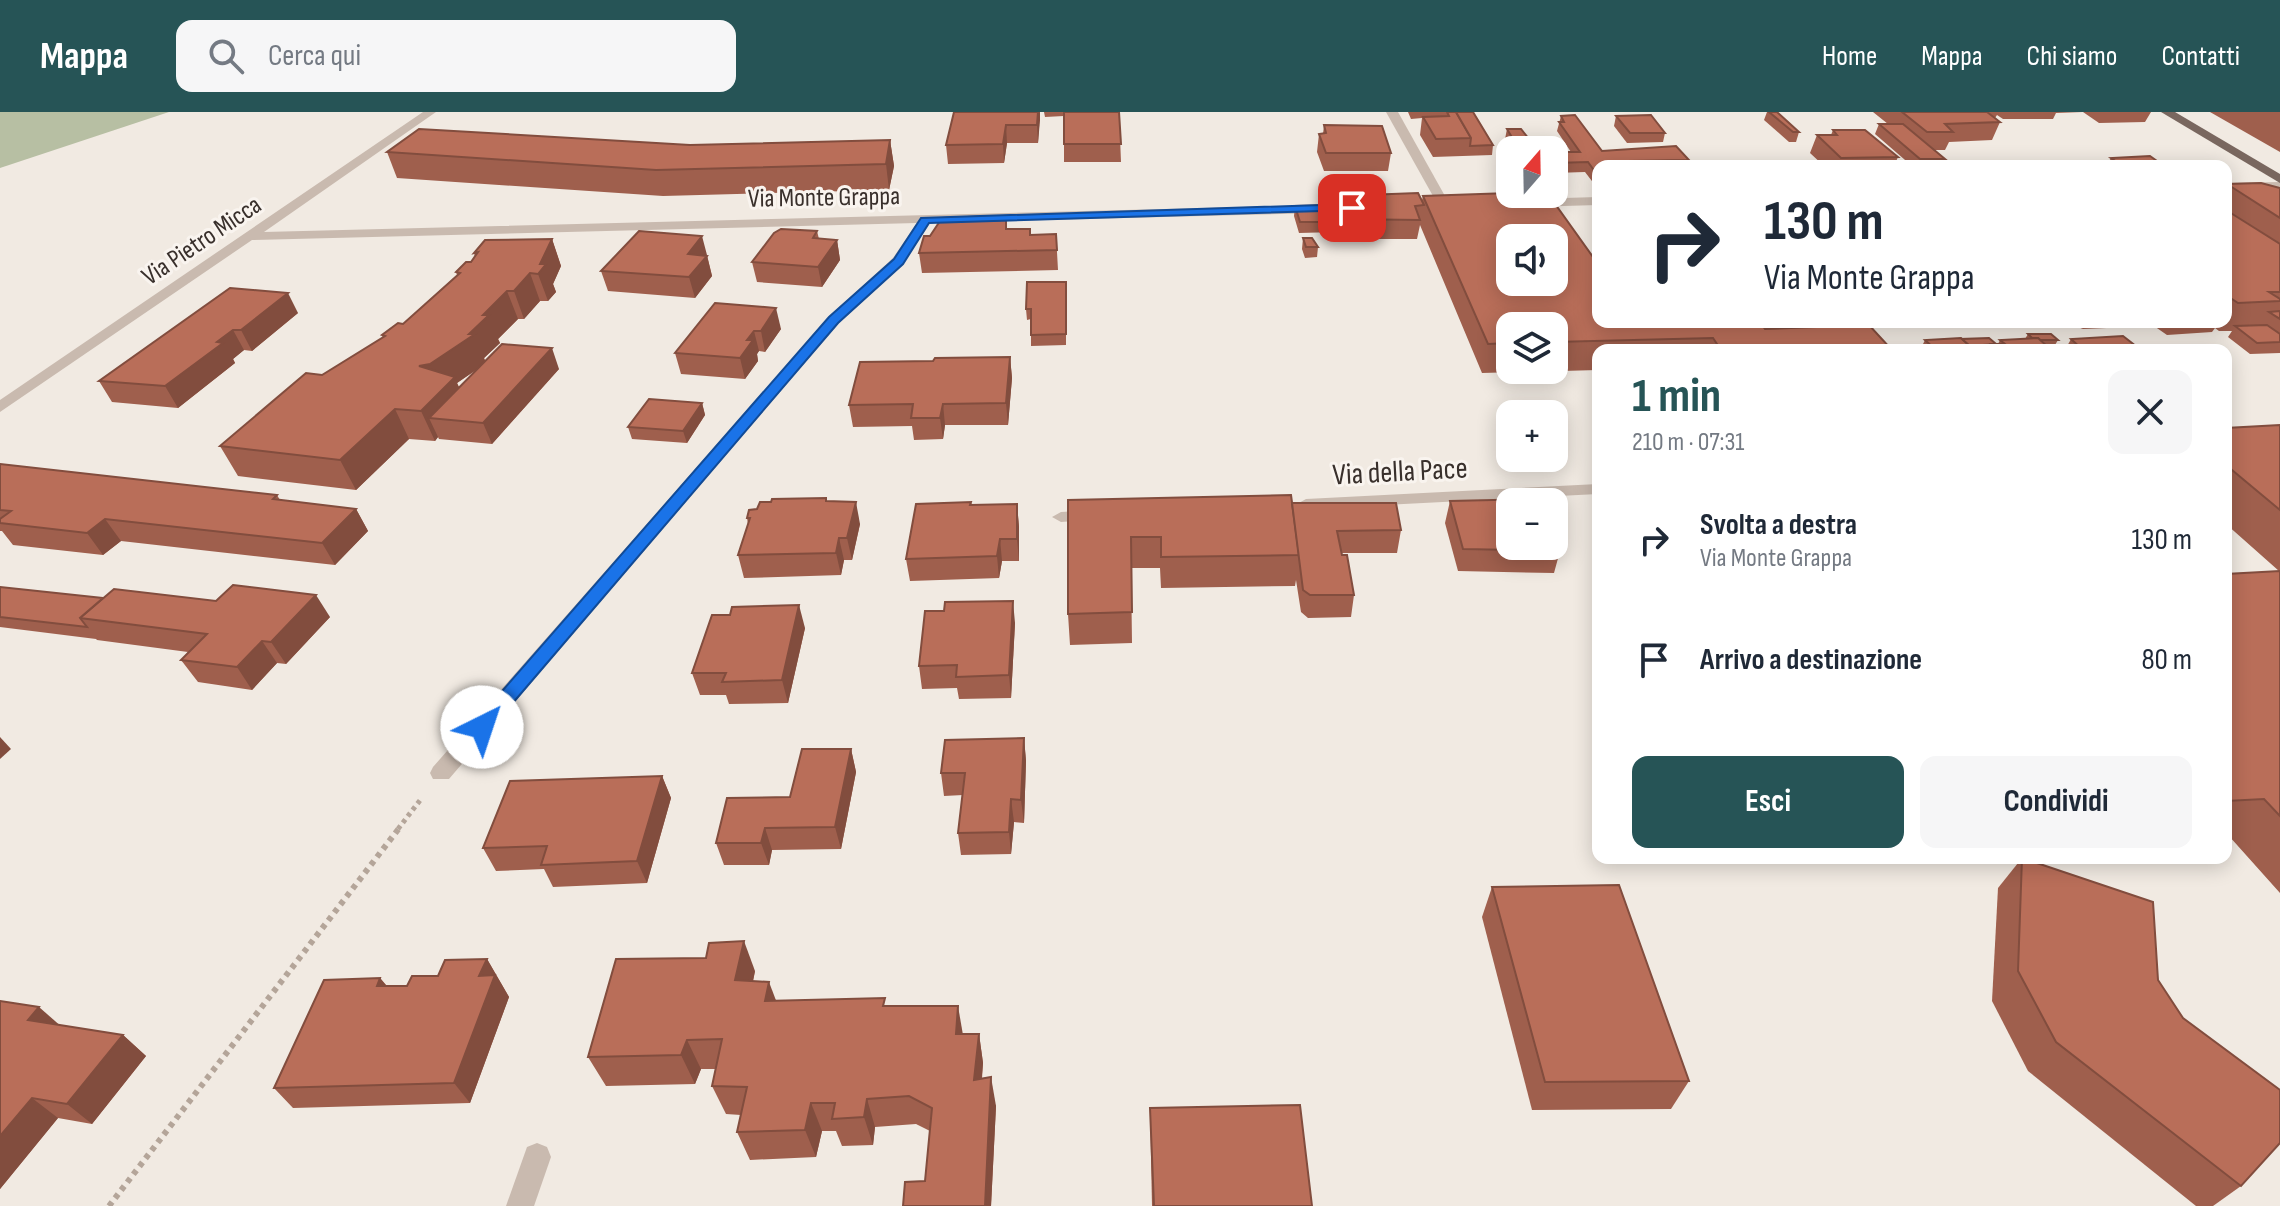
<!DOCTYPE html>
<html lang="it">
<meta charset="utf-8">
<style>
body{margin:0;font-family:"Sofia Sans Condensed",sans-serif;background:#f6f6f7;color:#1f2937;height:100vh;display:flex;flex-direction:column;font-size:30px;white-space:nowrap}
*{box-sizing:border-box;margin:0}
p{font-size:26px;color:#747a83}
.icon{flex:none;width:44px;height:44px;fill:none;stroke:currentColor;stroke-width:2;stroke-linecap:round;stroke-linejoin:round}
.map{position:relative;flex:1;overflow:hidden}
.side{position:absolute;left:1592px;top:232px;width:640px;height:520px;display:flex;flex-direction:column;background:#fff;border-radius:16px;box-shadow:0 4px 20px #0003}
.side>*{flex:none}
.guide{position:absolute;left:1592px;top:48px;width:640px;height:168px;border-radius:16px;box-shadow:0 4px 20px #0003;background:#fff;color:#1f2937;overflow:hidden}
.needle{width:52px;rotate:20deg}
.controls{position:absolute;left:1496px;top:24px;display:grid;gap:16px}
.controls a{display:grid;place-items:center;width:72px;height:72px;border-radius:16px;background:#fff;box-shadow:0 4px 20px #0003;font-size:40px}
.pin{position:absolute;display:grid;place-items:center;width:68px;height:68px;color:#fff;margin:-34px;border-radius:16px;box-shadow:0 4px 12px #0006}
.me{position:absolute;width:88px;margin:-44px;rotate:41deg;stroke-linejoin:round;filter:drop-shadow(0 0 6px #0008)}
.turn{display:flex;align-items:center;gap:28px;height:168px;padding:0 40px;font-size:36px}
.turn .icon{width:104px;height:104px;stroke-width:2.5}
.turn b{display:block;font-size:56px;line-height:68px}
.round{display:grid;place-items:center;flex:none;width:84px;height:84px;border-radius:16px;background:#f6f6f7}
.headline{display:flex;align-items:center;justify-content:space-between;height:136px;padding:0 40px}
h1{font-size:48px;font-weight:700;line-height:60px;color:#265456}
.primary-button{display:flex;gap:16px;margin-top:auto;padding:16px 40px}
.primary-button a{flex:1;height:92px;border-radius:16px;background:#265456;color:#fff;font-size:32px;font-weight:700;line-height:92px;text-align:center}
.primary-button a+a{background:#f6f6f7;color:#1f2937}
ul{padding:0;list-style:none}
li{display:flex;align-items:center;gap:24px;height:120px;padding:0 40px}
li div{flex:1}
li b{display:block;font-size:30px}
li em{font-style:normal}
header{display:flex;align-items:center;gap:48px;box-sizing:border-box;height:112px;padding:0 40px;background:#265456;color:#fff}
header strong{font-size:38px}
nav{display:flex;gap:44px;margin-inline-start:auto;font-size:28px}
.search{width:560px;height:72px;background:#f6f6f7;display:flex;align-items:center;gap:20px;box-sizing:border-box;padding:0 28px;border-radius:16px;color:#747a83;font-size:30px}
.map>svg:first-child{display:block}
.green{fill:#b7bfa3}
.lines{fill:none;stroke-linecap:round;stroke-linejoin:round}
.path-far1{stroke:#b4a599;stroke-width:5;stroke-dasharray:4 4;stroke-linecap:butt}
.path{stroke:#b4a599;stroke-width:6;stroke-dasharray:5 5;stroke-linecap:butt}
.minor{fill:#c9baaf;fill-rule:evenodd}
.major{fill:#79675f;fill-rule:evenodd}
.wall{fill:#9f5f4d;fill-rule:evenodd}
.shaded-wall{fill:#824d3e}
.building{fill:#b96e59;stroke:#824d3e;stroke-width:2;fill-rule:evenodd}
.route{fill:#1a73e8;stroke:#114b97;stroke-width:2}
.labels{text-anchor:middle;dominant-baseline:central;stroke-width:6;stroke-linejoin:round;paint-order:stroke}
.far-street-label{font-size:26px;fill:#39302c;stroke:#f9f4ef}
.street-label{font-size:30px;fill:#39302c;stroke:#f9f4ef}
</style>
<header>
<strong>Mappa</strong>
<div class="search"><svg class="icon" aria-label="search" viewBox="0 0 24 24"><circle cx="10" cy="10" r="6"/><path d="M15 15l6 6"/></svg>Cerca qui</div>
<nav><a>Home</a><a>Mappa</a><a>Chi siamo</a><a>Contatti</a></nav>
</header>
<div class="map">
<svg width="2280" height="1094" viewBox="0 0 2280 1094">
<rect width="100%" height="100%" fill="#f1eae2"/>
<polygon class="green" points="0,0 169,0 0,56"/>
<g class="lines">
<polyline class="path-far1" points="398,717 421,687"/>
<polyline class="path" points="109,1094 400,715"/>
<g class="minor">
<polygon points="423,0 436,0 264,120 1321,93 1327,97 1321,101 930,111 903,152 839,211 449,667 433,667 430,661 433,655 829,205 893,146 917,111 252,128 0,300 0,288"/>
<polygon points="1386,0 1398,0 1450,93 1448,96 1438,93"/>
<polygon points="2280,70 2280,78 2226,79 2226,71"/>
<polygon points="1598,85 1598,93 1529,95 1523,91 1529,87"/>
<polygon points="1598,372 1598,382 1306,397 1297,392 1306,387"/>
<polygon points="1095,398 1104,403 1101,407 1061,410 1052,405 1061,400"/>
<polygon points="537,1031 547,1035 551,1045 534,1094 506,1094 527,1035"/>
</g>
<polygon class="major" points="2161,0 2175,0 2280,62 2280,71"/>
</g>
<g class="wall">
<polygon points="954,0 1040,0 1038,31 1007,31 1004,51 948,52 946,33"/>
<polygon points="1044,0 1119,0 1121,50 1064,50 1064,4 1045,5"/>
<polygon points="1408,0 1473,0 1493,33 1492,43 1433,45 1420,23 1422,6 1411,7"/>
<polygon points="1767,0 1777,0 1799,20 1796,30 1789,30 1764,8"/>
<polygon points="1873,0 2151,0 2145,10 2099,11 2083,0 2056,1 2053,7 2003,7 1997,3 1995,6 2000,10 1992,28 1949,30 1945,38 1935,38 1945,47 1942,54 1912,54 1875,22 1879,12 1888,12"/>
<polygon points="2210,0 2280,0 2280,40"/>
<polygon points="1561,4 1602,39 1689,48 1687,54 1598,54 1598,77 1585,60 1554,61 1554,40 1571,40 1557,19"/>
<polygon points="1616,4 1665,21 1663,30 1627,31 1614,14"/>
<polygon points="1324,13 1391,41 1388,59 1324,59 1317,40 1319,22 1323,22"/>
<polygon points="1507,17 1529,27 1527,36 1511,36 1505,27"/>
<polygon points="1833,18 1898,45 1894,54 1824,54 1810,41 1817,23 1831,23"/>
<polygon points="890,28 894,54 889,78 663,84 397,66 387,40"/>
<polygon points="2111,46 2164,54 2106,54"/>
<polygon points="2227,72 2280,76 2280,241 2250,242 2228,225 2232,219 2219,219 2215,216 2212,220 2167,223 2154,214 2083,217 2064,210 2226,210"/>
<path d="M1339,84L1422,88L1423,84L1598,210L1765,217L1892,238H1598V258L1482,261L1420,113L1417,127H1339L1336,120L1299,121L1294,104L1295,94L1338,93ZM1510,214H1554V258H1510Z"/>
<polygon points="1006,108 1007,117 1030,123 1056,122 1058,158 922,161 919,141 930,124 991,109"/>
<polygon points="817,119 819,127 837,128 840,148 822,175 757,170 752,150"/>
<polygon points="1303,126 1318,135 1317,145 1305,146 1302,137"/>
<path d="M552,127L561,154L553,172L556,180L548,189H540L524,207H518L498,227L500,231L484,246L485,249L559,257L492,332L439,327L438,325L435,329L409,327L356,378L238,364L220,334L322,263L383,226L382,223L403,212L457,163L456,160L471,150L475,145L474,141ZM476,258L459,275L457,271Z"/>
<polygon points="707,143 712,164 695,186 608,179 601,159"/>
<polygon points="1066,170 1066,233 1031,234 1031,207 1027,208 1026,197"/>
<polygon points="230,176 298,201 252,239 244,238 233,247 235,251 178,296 112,290 99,269"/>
<polygon points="715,191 781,217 765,240 759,239 757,242 758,249 745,267 681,262 675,241"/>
<polygon points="2028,222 2058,228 2052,238 1920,238 1925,228 1962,227 1998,232 2000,228 2025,227"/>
<polygon points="2071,227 2141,238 2065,238"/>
<polygon points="1010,245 1012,266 1008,313 945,313 943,327 914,328 912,314 853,315 849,293 933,249"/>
<polygon points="702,291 705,303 687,331 632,327 628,315"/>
<polygon points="2280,313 2280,781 2229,724 2226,724 2226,462 2279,459 2226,412 2226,316"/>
<polygon points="0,352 277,383 280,388 356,397 368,419 335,453 121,429 103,443 13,433 2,419 0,419"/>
<polygon points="826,386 827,389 860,412 852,448 844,448 841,463 744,466 738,443 748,412 747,406 757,397 771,390"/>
<polygon points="1068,388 1292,391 1401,418 1397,441 1341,441 1354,483 1351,505 1308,506 1301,500 1296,468 1295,474 1161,476 1160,456 1131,456 1132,531 1070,533 1068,502"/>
<polygon points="1450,389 1560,439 1554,461 1458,459 1445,411"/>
<polygon points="971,390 972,393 1017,392 1019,415 1019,449 1002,449 999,466 910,469 906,447"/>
<polygon points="0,475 103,486 330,505 286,552 277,551 252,578 198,570 181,548 188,540 97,528 96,527 0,515"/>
<polygon points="730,503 805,516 788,591 729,592 726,583 700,583 692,561"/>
<polygon points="1015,511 1011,586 959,587 957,576 922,577 919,554"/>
<polygon points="1024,626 1026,649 1024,711 1014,710 1011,742 961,743 958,721 963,683 944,684 941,661"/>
<polygon points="851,637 856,660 841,737 772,738 769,753 724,753 716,731 790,685"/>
<polygon points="662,664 671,686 647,771 553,775 544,757 496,759 483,736"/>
<polygon points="2022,746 2158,868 2241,1074 2213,1094 2196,1094 2028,959 1992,889 1998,776"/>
<polygon points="1492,775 1689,969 1671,997 1532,998 1482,805"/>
<polygon points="487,847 509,885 470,991 293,996 274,976 380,866 387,874 407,874"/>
<polygon points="755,859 753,869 777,889 887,894 963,922 979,922 983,951 982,967 996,994 991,1094 903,1094 925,1069 930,1019 916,1012 875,1015 873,1033 842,1034 836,1019 822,1019 816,1045 750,1048 737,1020 741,1003 726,1002 712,974 716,957 701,957 695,972 606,974 588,945"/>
<polygon points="0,889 59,913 123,923 146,944 92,1012 58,1006 0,1077"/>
<polygon points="1150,996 1312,1094 1152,1094"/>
</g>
<g class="shaded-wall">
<polygon points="1038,0 1040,0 1040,8 1038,31 1037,13"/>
<polygon points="1006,13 1007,31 1004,51 1003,32"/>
<polygon points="890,28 894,54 889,78 886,52"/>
<polygon points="702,124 707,143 703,148 707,144 712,164 695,186 689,165 688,142"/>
<polygon points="552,127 561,154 553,172 556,180 548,189 538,162 540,152"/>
<polygon points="837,128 840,148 822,175 818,155"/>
<polygon points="530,161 540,189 524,207 514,179"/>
<polygon points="507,179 518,207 498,227 500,231 484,246 486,251 457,271 468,295 429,306 438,325 435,329 421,299 419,254 469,222 483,203"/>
<polygon points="288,181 298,201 252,239 241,218"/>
<polygon points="776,196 781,217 765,240 761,219"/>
<polygon points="233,218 244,238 233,247 235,251 178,296 165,274 217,230"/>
<polygon points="754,219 759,239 757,242 758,249 745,267 740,246 747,228"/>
<polygon points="552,236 559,257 492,332 483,311"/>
<polygon points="1010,245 1012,266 1008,313 1006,291"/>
<polygon points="702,291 705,303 687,331 683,319"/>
<polygon points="943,292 945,313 943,327 940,306"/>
<polygon points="395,297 409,327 356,378 340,348"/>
<polygon points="856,390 860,412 852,448 847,426"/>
<polygon points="1017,392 1019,415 1019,449 1017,427"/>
<polygon points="356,397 368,419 335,453 322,431"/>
<polygon points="105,407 121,429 103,443 87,421"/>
<polygon points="839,426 844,448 841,463 836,441"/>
<polygon points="1000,427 1002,449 999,466 997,444"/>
<polygon points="316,483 330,505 286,552 271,530"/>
<polygon points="1013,489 1015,511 1011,586 1009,563"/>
<polygon points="799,493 805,516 788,591 782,568"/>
<polygon points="262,529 277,551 252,578 237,555"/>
<polygon points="0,625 11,637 0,647"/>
<polygon points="1024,626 1026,649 1024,711 1021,688"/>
<polygon points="851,637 856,660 841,737 835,715"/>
<polygon points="662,664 671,686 647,771 637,749"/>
<polygon points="1011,687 1014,710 1011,742 1009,720"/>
<polygon points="765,716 772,738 769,753 761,731"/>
<polygon points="744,829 755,859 747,898 735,868"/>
<polygon points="487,847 509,885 470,991 454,971 479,864"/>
<polygon points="380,866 397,887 377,874"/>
<polygon points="769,870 780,899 765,889"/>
<polygon points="958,894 963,923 956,922"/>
<polygon points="39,895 63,916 28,908"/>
<polygon points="979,922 983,951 979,996 974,968"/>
<polygon points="123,923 146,944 92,1012 67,992"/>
<polygon points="687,928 701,957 695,972 681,943"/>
<polygon points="991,965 996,994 991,1094 985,1094"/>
<polygon points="32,986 58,1006 0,1077 0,1024"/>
<polygon points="867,987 875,1015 873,1033 864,1005"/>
<polygon points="811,991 822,1019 816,1045 805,1018"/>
</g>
<g class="building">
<polygon points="954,0 1038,0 1037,13 1006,13 1003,32 946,33"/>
<polygon points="1064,0 1119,0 1121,32 1064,32"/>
<polygon points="1447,0 1456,0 1471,26 1436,27 1423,5 1449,4"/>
<polygon points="1456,0 1473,0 1493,33 1470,34 1471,26"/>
<polygon points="1769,0 1777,0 1799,20 1793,20"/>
<polygon points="1902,0 1987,0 2000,10 1945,12 1953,20 1927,20"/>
<polygon points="1575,3 1602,39 1676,34 1689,48 1629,49 1633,54 1598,54 1598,64 1588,50 1554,51 1554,40 1580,40 1559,10 1564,10 1561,4"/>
<polygon points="1651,3 1665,21 1630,21 1616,4"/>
<polygon points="1879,12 1903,12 1945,47 1920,47"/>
<polygon points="1324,13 1382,14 1391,41 1326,41 1319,22 1326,21"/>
<polygon points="419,17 690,33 890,28 886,52 656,58 387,40"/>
<polygon points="1507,17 1521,17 1529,27 1513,27"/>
<polygon points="1833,18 1865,18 1898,45 1841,46 1817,23 1837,23"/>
<polygon points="2150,44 2164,54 2123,54 2111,46"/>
<polygon points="2261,71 2280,76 2280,106 2227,72"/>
<polygon points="1418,81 1424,93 1415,94 1420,108 1341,107 1338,101 1346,100 1339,84"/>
<path d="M1510,81L1548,82L1598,152V210H1760L1765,217L1869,213L1892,238H1721L1713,226L1554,230V214H1510V231L1488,232L1423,84ZM1510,126H1554V170H1510Z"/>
<polygon points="1338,93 1341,101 1338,101 1337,110 1300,110 1295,94"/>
<polygon points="2226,98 2280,132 2280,180 2269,180 2280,187 2280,189 2238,191 2226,183"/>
<polygon points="991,104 990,109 1006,108 1006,117 1030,117 1030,123 1056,122 1057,138 919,141 924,124 930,124 942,106"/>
<polygon points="781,117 817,119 813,126 837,128 818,155 752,150 774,121"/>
<polygon points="639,119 702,124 688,142 707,144 689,165 601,159"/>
<polygon points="1303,126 1312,126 1318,135 1306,135"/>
<polygon points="552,127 540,152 546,152 538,162 530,161 514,179 507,179 483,203 489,203 469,222 475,222 430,252 419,254 455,265 421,299 395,297 340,348 220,334 306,261 322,263 385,224 382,223 398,211 403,212 460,161 456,160 466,150 471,150 478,140 474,141 485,128"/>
<polygon points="1027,170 1066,170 1066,222 1031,223 1031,197 1026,197"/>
<polygon points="230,176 288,181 241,218 233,218 217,230 223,231 165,274 99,269"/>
<polygon points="715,191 776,196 761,219 754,219 747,228 753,228 740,246 675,241"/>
<polygon points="2280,199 2280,207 2269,200"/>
<polygon points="2267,213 2280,222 2280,230 2257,231 2235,214"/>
<polygon points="2028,222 2051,222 2058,228 2040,228 2038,226 2032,226"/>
<polygon points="2123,224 2141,238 2083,238 2071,227"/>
<polygon points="1961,226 1974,238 1936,238 1925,228"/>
<polygon points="1989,226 1996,232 1970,234 1962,227"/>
<polygon points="2038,226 2048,235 2042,236 2045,238 1997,238 1991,232 2005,232 2000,228"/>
<polygon points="502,232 552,236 483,311 429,306"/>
<polygon points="1010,245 1006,291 943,292 940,306 911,306 913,292 849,293 860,250 933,249 935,246"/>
<polygon points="649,287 702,291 683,319 628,315"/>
<polygon points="2280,313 2280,398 2226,353 2226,316"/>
<polygon points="0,352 277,383 273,387 356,397 322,431 105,407 87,421 0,411 0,407 11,399 0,398"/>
<polygon points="1291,383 1299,443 1161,445 1161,425 1131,425 1132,500 1068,502 1068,388"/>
<polygon points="826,386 826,389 856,390 847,426 839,426 836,441 738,443 750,406 747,406 749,398 757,397 760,390 771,390 772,387"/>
<polygon points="1536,387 1537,390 1510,390 1510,434 1554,434 1554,426 1560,439 1463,437 1450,389"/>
<polygon points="971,390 970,393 1017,392 1017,427 1000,427 997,444 906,447 916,392"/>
<polygon points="1292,391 1396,391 1401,418 1337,419 1342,443 1347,443 1354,483 1310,483 1303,478"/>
<polygon points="2280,459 2280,704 2264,687 2226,689 2226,462"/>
<polygon points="233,473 316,483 271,530 262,529 237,555 181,548 207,522 80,506 114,477 216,489"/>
<polygon points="0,475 103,486 80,506 87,515 0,505"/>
<polygon points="1013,489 1009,563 956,565 957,553 919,554 925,499 944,499 945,490"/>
<polygon points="799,493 782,568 722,570 726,561 692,561 712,503 730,503 732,495"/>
<polygon points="1024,626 1021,688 1011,687 1009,720 958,721 965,661 941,661 945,628"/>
<polygon points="802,637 851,637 835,715 765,716 761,731 716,731 727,686 790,685"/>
<polygon points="662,664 637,749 541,753 547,734 483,736 510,669"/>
<polygon points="2022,746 2153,790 2158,868 2183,906 2280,978 2280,1031 2241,1074 2056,930 2018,859"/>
<polygon points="1619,773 1689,969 1545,970 1492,775"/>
<polygon points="744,829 735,868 769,870 765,889 885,886 883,894 958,894 956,922 979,922 974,968 991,965 985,1094 903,1094 905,1070 925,1069 932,996 909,984 867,987 864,1005 832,1007 835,991 811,991 805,1018 737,1020 747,975 712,974 722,927 687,928 681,943 588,945 616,847 706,846 709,831"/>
<polygon points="487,847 479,864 495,863 454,971 274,976 324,868 380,866 377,874 407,874 412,864 438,864 445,848"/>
<polygon points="0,889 39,895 28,908 123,923 67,992 32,986 0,1024"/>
<polygon points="1300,993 1312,1094 1154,1094 1150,996"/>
</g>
<polygon class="route" points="1352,92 1356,98 929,111 903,152 838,211 488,620 475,620 472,615 475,610 829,205 894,147 921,106"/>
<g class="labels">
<g class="far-street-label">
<text transform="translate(824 86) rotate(-1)">Via Monte Grappa</text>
<text transform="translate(202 129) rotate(-34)">Via Pietro Micca</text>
</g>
<g class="street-label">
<text transform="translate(1400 360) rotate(-3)">Via della Pace</text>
</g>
</g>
</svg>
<div class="controls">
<a><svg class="needle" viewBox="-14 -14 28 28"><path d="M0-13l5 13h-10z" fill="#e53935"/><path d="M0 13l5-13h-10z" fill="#747a83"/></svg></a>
<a><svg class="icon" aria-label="sound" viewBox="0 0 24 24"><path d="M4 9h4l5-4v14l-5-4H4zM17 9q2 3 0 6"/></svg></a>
<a><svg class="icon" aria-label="layers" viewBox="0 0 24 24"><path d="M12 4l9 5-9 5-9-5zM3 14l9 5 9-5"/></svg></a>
<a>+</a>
<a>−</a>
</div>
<div class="pin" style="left:1352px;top:96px;background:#d93025"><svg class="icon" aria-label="arrive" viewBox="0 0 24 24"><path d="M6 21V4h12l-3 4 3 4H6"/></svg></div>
<svg class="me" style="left:482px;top:615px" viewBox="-20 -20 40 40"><circle r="19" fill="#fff"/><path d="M0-13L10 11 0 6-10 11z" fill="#1a73e8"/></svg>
<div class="guide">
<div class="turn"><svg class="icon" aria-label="right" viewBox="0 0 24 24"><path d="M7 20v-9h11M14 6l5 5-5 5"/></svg><div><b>130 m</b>Via Monte Grappa</div></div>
</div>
<section class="side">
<div class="headline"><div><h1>1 min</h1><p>210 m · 07:31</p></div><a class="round"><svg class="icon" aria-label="close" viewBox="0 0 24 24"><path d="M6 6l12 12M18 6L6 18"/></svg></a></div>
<ul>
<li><svg class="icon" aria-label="right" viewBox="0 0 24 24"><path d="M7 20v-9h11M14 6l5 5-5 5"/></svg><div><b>Svolta a destra</b><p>Via Monte Grappa</p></div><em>130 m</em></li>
<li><svg class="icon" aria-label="arrive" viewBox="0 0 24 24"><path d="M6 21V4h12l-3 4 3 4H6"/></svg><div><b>Arrivo a destinazione</b></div><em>80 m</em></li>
</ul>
<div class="primary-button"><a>Esci</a><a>Condividi</a></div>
</section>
</div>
